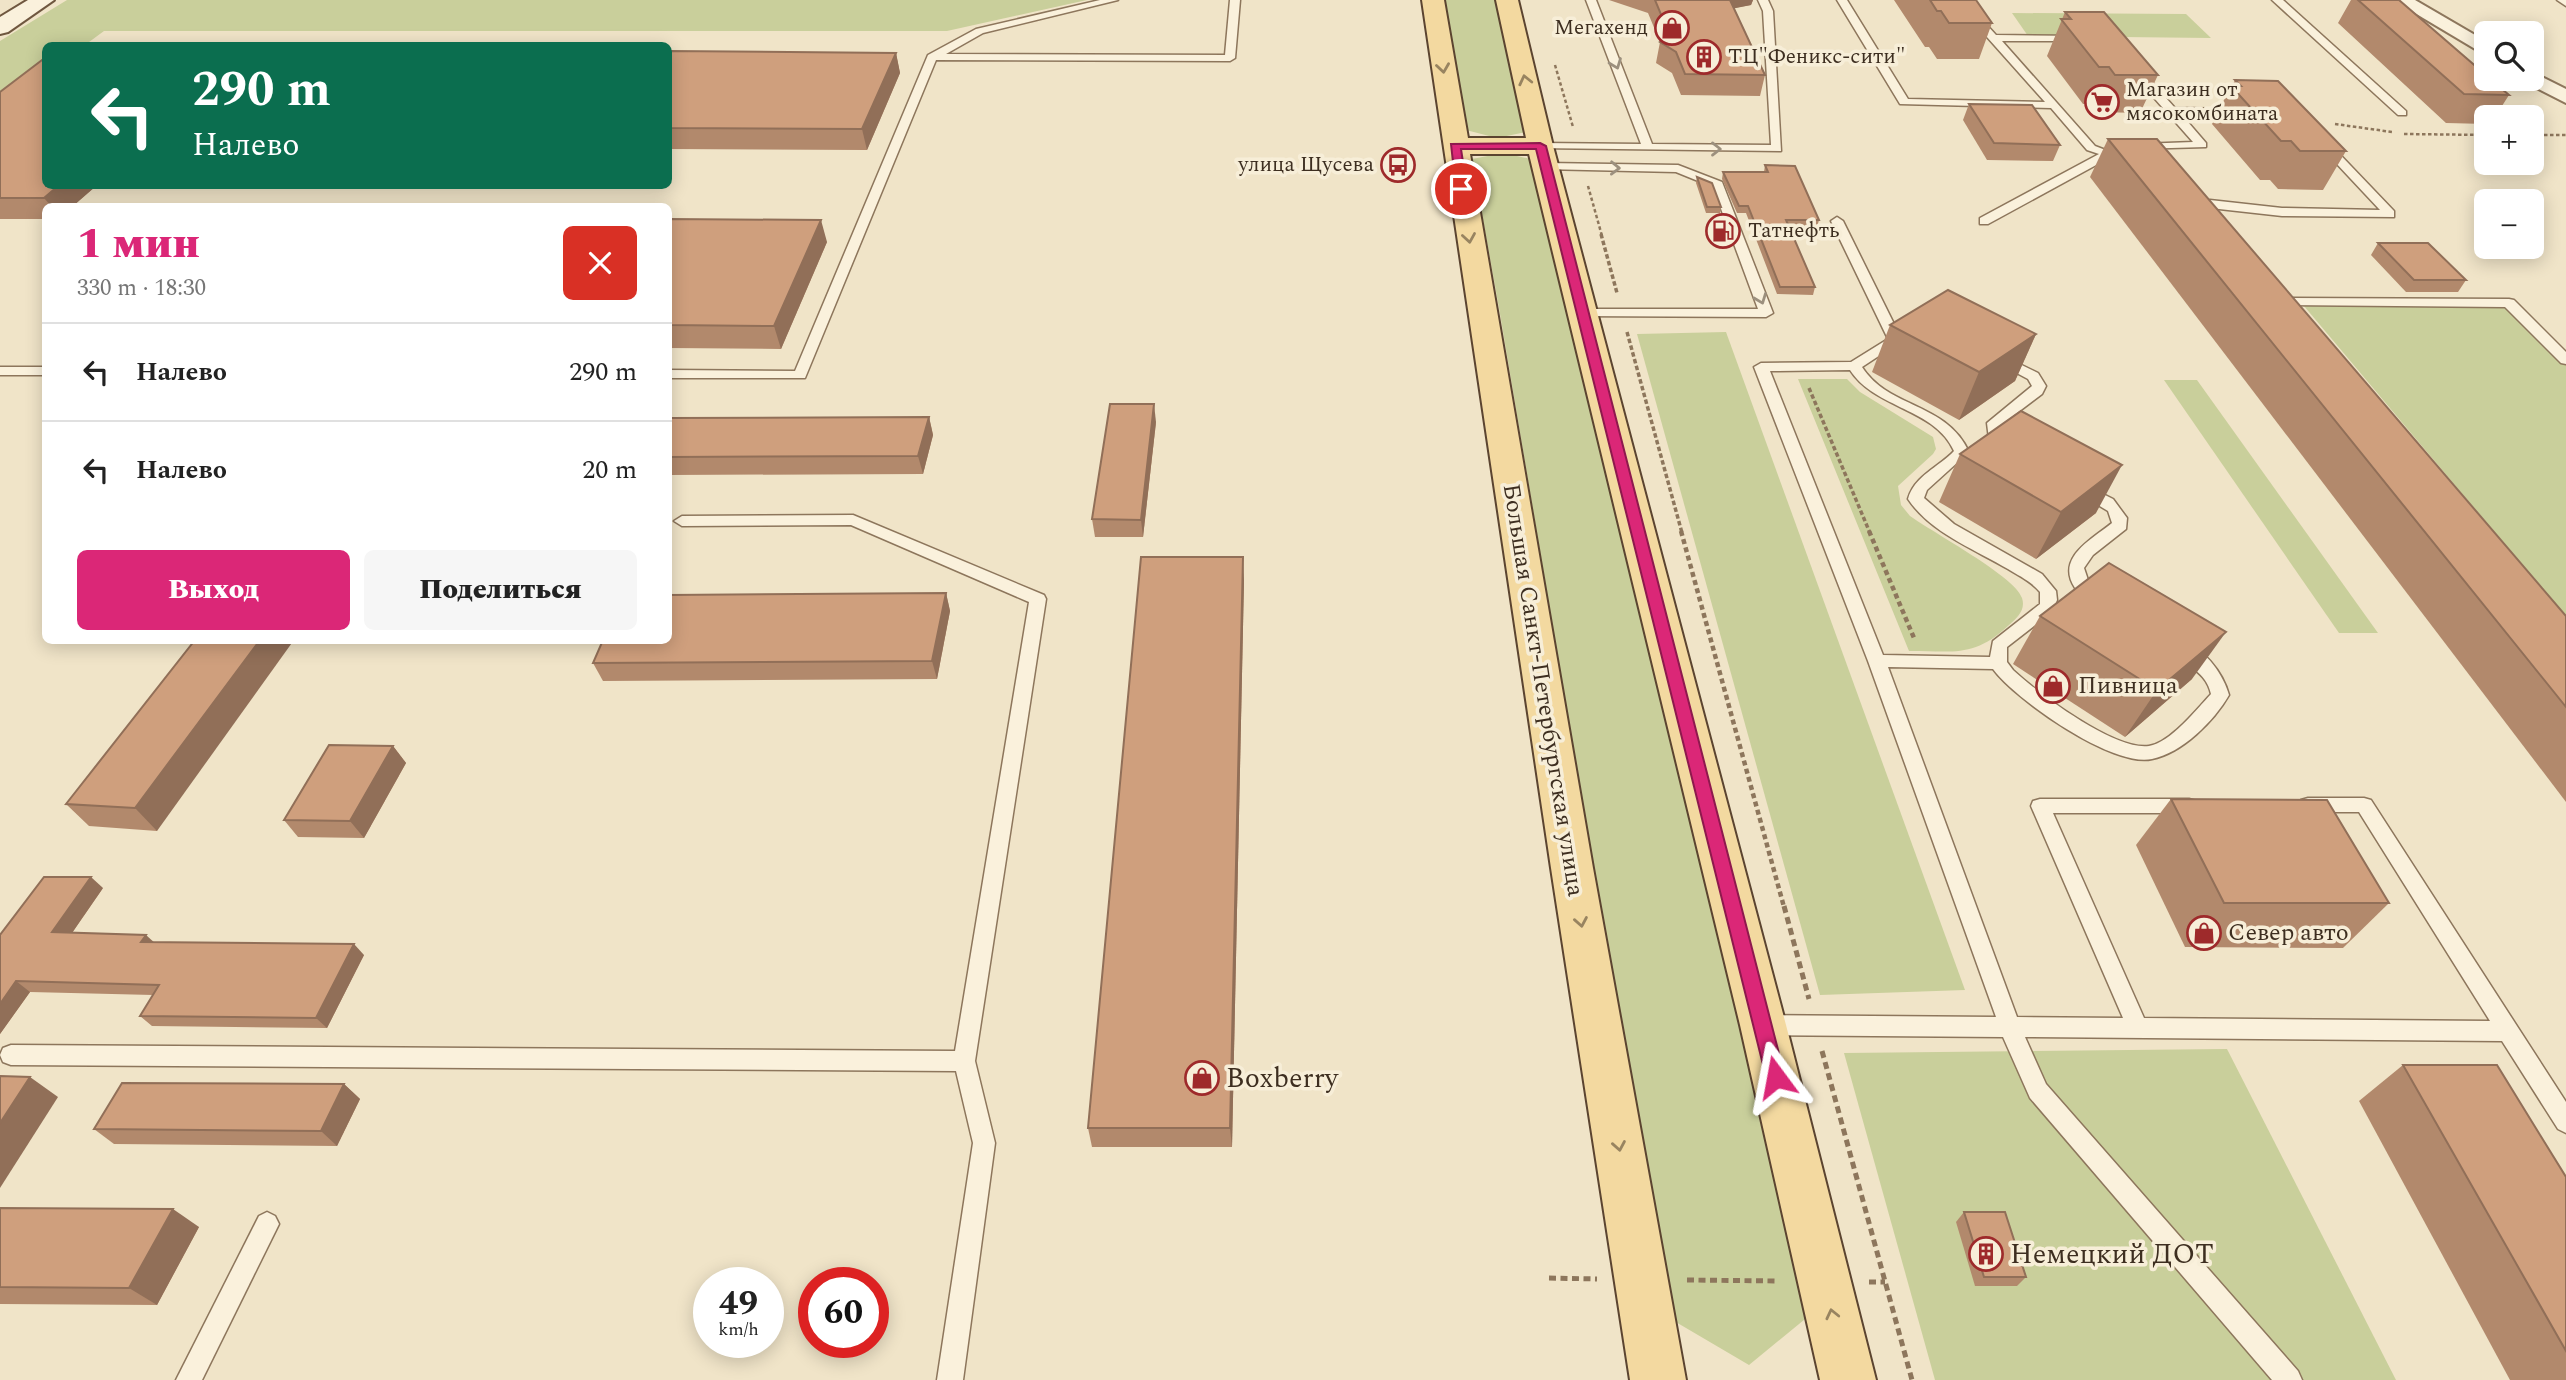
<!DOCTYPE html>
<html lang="ru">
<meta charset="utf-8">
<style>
body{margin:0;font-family:Spectral,serif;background:#f6f6f6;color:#222;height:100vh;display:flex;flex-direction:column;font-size:26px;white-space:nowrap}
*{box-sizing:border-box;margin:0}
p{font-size:23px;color:#767676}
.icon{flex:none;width:38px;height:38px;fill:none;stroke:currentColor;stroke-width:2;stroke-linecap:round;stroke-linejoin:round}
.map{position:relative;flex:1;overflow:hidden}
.sheet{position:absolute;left:42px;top:203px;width:630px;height:441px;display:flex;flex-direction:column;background:#fff;border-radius:10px;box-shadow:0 4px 18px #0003}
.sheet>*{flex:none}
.top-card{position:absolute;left:42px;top:42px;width:630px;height:147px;border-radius:10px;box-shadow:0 4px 18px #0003;background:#0b6e4f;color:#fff;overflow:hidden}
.tools{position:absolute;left:2474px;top:21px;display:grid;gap:14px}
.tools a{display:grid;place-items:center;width:70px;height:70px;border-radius:10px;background:#fff;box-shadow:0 4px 18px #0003;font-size:35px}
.speed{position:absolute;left:693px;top:1267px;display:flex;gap:14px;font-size:35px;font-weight:700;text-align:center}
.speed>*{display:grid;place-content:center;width:91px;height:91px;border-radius:50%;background:#fff;box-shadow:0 4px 18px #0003;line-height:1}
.speed small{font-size:18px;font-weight:400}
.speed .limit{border:10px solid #d22;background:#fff;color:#111}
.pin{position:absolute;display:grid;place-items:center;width:60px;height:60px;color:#fff;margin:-30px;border:4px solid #fff;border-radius:50%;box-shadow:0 2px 7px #0007}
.me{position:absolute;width:77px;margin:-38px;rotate:347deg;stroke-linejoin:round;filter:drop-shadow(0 0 5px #0008)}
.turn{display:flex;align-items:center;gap:24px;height:147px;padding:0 35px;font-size:32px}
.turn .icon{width:91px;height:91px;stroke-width:2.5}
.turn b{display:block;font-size:49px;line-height:60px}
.round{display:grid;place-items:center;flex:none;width:74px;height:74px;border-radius:10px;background:#f6f6f6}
.overview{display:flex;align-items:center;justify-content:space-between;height:119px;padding:0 35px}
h1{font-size:42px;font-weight:800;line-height:52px;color:#db2777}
.cta{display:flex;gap:14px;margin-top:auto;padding:14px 35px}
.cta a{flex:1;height:80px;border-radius:10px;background:#db2777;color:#fff;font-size:28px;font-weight:800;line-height:80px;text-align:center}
.cta a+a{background:#f6f6f6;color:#222}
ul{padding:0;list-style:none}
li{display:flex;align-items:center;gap:21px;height:98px;padding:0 35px;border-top:2px solid #e0e0e0}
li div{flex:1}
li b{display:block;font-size:26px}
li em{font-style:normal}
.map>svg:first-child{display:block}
.green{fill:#c9cf9b}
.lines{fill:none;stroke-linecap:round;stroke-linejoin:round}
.lane-casing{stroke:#8d765c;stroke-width:3}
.street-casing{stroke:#8d765c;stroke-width:4}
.secondary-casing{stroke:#6f573f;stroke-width:4}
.primary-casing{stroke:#5b4430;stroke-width:4}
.path-far3{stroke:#8d765c;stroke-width:2.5;stroke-dasharray:3.5 2.5;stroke-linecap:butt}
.path-far2{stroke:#8d765c;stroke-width:3.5;stroke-dasharray:4.5 2.5;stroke-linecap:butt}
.path-far1{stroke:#8d765c;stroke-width:4.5;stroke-dasharray:5 3.5;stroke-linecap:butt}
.path{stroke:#8d765c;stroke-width:5;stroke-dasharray:7 4.5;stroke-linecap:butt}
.lane{fill:#faf1dc;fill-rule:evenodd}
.street{fill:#faf1dc;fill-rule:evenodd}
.secondary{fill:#faf1dc;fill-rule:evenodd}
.primary{fill:#f3d9a0;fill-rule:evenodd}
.wall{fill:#b2896c}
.shaded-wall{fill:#916f58}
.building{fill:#cf9f7d;stroke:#916f58;stroke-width:2}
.oneway{stroke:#9c907e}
.oneway2{stroke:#988460}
.route{fill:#db2777;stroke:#8e194d;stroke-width:2}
.labels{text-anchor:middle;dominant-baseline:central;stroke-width:7;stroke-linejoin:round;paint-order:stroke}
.far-poi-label{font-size:21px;fill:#3d2e20;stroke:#f7eed8;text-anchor:start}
.poi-label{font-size:24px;fill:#3d2e20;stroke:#f7eed8;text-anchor:start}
.street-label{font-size:24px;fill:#3d2e20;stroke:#f7eed8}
.near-poi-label{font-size:28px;fill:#3d2e20;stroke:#f7eed8;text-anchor:start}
</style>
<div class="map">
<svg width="2566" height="1380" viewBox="0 0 2566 1380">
<rect width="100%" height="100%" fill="#f0e4c8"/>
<g class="green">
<polygon points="67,0 1087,0 947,31 104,31 85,45 46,46 45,76 0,111 0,41"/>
<polygon points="1444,0 1497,0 1526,132 1497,138 1466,130"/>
<polygon points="2012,13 2186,14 2211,38 2028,36"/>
<polygon points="1503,153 1536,160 1810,1315 1749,1365 1669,1318 1499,308 1472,159"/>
<polygon points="2304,306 2507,307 2566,364 2566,617"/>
<polygon points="1726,332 1965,990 1820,995 1637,334"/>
<path d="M1798,379H1847L1860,392L1933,437L1936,449L1933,454L1898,486L1901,505L1910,516C1932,532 2016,577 2022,598C2026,610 2017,618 2009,625C1974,658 1954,651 1909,651Z"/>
<polygon points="2164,380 2197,380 2378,633 2339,633"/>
<polygon points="2227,1049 2396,1380 1935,1380 1844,1053"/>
</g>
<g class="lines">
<g class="lane-casing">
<g id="lane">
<polygon points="1100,0 1118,0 983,33 946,54 1225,55 1230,0 1240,0 1235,58 1230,61 936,60 805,378 668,378 668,370 795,371 928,55 976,29"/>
<polygon points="1586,0 1596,0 1652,144 1771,145 1763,11 1758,0 1768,0 1773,11 1781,151 1536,148 1534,146 1540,143 1641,144"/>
<polygon points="1837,0 1847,0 1908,99 2045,102 1954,0 1964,0 1996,35 2082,36 2082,40 2078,41 2002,41 2095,146 2129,159 2123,162 2109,158 1988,224 1980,224 1980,218 2099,154 2087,150 2051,108 1900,104"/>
<polygon points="2272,0 2283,0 2406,111 2406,115 2398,115"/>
<polygon points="2557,0 2566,0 2566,6"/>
<polygon points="2132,69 2140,69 2175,108 2239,109 2245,112 2239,115 2181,114 2206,143 2206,147 2136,149 2134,147 2140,144 2193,142 2132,73"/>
<polygon points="2324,141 2328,142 2394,211 2394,217 2282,216 2210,208 2204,204 2210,200 2282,208 2380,210 2320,146 2320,142"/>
<polygon points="1546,163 1678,165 1722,182 1773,313 1766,317 1578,316 1578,310 1583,309 1758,309 1713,187 1676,172 1542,169 1542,165"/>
<path d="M1837,217L1843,221L1899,334L1906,338L1862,367C1889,409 1946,402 1969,452L1927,490L1924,498L1954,524L2042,574L2056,591L2057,600L2052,612L2007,647V662L2013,670C2038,693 2114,751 2149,746C2170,743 2197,709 2211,694C2206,671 2187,668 2175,652L2178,648C2202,640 2224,676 2229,695C2214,721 2182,753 2152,759C2113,768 2016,700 1993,669L1888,667L2017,1017L2123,1018L2031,806L2033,801L2040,799H2189L2196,801L2198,806L2196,811L2189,813H2053L2144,1018L2490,1021L2359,812H2308L2301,810L2299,805L2301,800L2308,798H2364L2371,800L2566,1102V1133L2558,1129L2502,1041L2025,1037L2046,1084L2298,1371L2302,1380H2272L2030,1098L2003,1037L1763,1035L1756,1032L1752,1025L1756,1018L1763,1015L1996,1017L1868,661L1754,367L1761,363L1851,362L1888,339L1831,221ZM1850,370C1875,409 1935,408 1954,451C1939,467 1914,476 1908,499C1931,533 1974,549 2008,569C2019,576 2031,581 2040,592V604L1993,641L1990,657L1883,655L1770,371Z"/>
<polygon points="2292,298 2509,299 2514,300 2566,352 2566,364 2561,363 2505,307 2287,305 2287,299"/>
<polygon points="2001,355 2038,373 2046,386 2042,394 2001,425 2001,435 2013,447 2006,452 1989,439 1987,423 2032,386 2028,379 1996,362 1994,359"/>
<rect x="0" y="367" width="46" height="8"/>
<path d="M2083,484L2113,499L2127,518L2126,529L2093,555L2084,568L2089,583L2105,599L2097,605C2088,602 2080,595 2075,588C2055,558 2092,539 2112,523L2108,511L2078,493L2075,489Z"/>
<polygon points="853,515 1044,595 1046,599 975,1061 995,1143 963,1380 937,1380 973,1143 956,1071 11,1065 3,1062 0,1055 3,1048 11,1045 955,1051 1029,602 851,525 682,526 674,521 682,516"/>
<polygon points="267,1212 275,1216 279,1224 202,1380 176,1380 259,1216"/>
</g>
</g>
<g class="street-casing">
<g id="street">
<polygon points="2393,0 2415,0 2487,42 2487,56"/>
<polygon points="2532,72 2566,89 2566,103 2525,82 2522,79 2532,79"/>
</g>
</g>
<g class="secondary-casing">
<polygon id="secondary" points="28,0 54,0 8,32 0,34 0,17"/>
</g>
<g class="primary-casing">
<polygon id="primary" points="1422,0 1444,0 1468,138 1526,138 1496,0 1518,0 1553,146 1786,1025 1876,1380 1820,1380 1740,1025 1529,154 1470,154 1593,868 1686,1380 1630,1380 1551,868"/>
</g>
<g class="path-far3">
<polyline points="1555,65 1573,127"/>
<polyline points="2335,124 2392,132"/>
<polyline points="2404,134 2487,135"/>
<polyline points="2532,135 2566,135"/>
<polyline points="1588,186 1602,236"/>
</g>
<g class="path-far2">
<polyline points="1601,234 1617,293"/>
<polyline points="1627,332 1682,533"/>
<polyline points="1809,388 1870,533"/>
</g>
<g class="path-far1">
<polyline points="1681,531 1784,907"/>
<polyline points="1869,531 1914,638"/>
</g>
<g class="path">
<polyline points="1784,906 1809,999"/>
<polyline points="1822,1051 1912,1380"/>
<polyline points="1549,1278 1597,1279"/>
<polyline points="1687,1280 1779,1281"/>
<polyline points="1869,1282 1885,1282"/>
</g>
<use href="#lane" class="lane"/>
<use href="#street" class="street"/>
<use href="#secondary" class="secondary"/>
<use href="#primary" class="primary"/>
</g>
<g class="wall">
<polygon points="1609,0 1753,0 1751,5 1734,8 1765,75 1760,96 1681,95 1672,73 1656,63 1660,42 1648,13"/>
<polygon points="1894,0 1976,0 1992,23 1979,59 1937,59 1929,47 1925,47"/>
<polygon points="2351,0 2399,0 2509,95 2495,117 2487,117 2487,124 2446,123 2338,23"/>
<polygon points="2065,12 2158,75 2140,113 2098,112 2092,104 2083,104 2047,56"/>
<polygon points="668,51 896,53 900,73 867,150 668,149"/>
<polygon points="2235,80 2346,151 2323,190 2278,189 2270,180 2260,180 2212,124 2231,86 2232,86"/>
<polygon points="0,92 46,186 96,186 73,206 46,206 46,219 0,219"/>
<polygon points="1969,104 2060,145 2053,161 1987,160 1963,120"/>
<polygon points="2108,139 2566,616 2566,802 2090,177"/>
<polygon points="1765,165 1819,220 1817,227 1789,227 1815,287 1813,295 1777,294 1746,213 1737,213 1722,179 1723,172 1764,172"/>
<polygon points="1697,177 1721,207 1720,213 1706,213 1696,183"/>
<polygon points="668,219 827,242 781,349 668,348"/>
<polygon points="2378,243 2466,280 2458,292 2406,292 2371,255"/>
<polygon points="1890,325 2036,334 2015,381 1959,420 1872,372"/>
<polygon points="929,417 933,435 923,474 668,475 668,420"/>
<polygon points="1156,422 1143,537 1095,537 1092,519"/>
<polygon points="1960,454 2096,513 2036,559 1939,502"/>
<polygon points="1244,580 1232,1147 1092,1147 1088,1128"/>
<polygon points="946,593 950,611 937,679 603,681 593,663"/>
<polygon points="2040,616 2192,679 2125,737 2013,664"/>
<polygon points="195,640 157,831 89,826 66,804"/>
<polygon points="393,746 406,763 364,838 298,837 284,820"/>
<polygon points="2171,799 2389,903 2343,948 2185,947 2136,845"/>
<polygon points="103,888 72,933 154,942 364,955 327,1028 152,1026 140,1016 153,995 30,992 0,1034 0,935"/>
<polygon points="2403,1065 2566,1177 2566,1380 2510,1380 2359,1101"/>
<polygon points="344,1084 360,1099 337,1146 114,1144 94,1129"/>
<polygon points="0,1208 199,1227 157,1305 0,1304"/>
<polygon points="1964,1212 2026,1277 2017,1286 1975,1286 1956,1222"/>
</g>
<g class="shaded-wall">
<polygon points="1724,0 1753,0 1751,5 1721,11"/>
<polygon points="896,53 900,73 867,150 862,129"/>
<polygon points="58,186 96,186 73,206 51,206 44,198"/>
<polygon points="821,220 827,242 781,349 774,326"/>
<polygon points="2036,334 2015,381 1959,420 1979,372"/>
<polygon points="1154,404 1156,422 1143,537 1141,520"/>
<polygon points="929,417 933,435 923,474 918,456"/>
<polygon points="2122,465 2096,513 2036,559 2061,512"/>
<polygon points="1243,557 1244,580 1232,1147 1230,1128"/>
<polygon points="946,593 950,611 937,679 932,661"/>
<polygon points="2226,632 2192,679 2125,737 2157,690"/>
<polygon points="260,640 294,640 157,831 135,808"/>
<polygon points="393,746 406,763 364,838 350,821"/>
<polygon points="91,877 103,888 65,943 52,932"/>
<polygon points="146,935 157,945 141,942"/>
<polygon points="354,944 364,955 327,1028 316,1018"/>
<polygon points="16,981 30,992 0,1034 0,1004"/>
<polygon points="30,1077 58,1097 0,1188 0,1123"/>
<polygon points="344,1084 360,1099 337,1146 321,1131"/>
<polygon points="173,1209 199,1227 157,1305 129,1288"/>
</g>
<g class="building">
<polygon points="1655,0 1730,0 1765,75 1685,74 1676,52 1660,42 1670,36"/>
<polygon points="1930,0 1976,0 1992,23 1949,23 1941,11 1937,11"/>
<polygon points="2358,0 2399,0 2487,76 2487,79 2490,79 2509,95 2464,94"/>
<polygon points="2065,12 2104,12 2158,75 2115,75 2109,67 2099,67 2061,19 2071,19"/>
<polygon points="668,51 896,53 862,129 668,128"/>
<polygon points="46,57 46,186 58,186 44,198 0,198 0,92"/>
<polygon points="2235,80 2278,81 2346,151 2300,151 2291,141 2281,141 2231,86 2241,86"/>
<polygon points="1969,104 2032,105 2060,145 1994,143"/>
<polygon points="2108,139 2157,139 2566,616 2566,707"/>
<polygon points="1765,165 1795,166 1819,220 1786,220 1815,287 1780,287 1748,206 1739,206 1723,172 1768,172"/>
<polygon points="1697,177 1712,183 1721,207 1707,207"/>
<polygon points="668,219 821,220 774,326 668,325"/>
<polygon points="2378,243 2428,243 2466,280 2414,280"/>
<polygon points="1948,290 2036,334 1979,372 1890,325"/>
<polygon points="1110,404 1154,404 1141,520 1092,519"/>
<polygon points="2021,411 2122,465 2061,512 1960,454"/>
<polygon points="929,417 918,456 668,457 669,418"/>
<polygon points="1141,557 1243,557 1230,1128 1088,1128"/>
<polygon points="2109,563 2226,632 2157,690 2040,616"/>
<polygon points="946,593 932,661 593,663 603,640 668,640 668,595"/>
<polygon points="195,640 260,640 135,808 66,804"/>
<polygon points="329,745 393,746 350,821 284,820"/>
<polygon points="2171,799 2327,800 2389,903 2224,903"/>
<polygon points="44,877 91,877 52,932 146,935 141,942 354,944 316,1018 140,1016 159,985 16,981 0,1004 0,935"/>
<polygon points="2403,1065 2497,1065 2566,1177 2566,1351"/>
<polygon points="0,1076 30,1077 0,1123"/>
<polygon points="122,1083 344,1084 321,1131 94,1129"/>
<polygon points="0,1208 173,1209 129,1288 0,1287"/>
<polygon points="1964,1212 2005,1212 2026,1277 1984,1277"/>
</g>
<defs><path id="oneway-chevron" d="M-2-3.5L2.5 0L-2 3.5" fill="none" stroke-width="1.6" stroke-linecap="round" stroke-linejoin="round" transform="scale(1.75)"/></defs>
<g class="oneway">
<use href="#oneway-chevron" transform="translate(1616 64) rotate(69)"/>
<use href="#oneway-chevron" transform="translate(1716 149)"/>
<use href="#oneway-chevron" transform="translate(1615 168) rotate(1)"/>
<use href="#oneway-chevron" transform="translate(1761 299) rotate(69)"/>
</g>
<g class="oneway2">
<use href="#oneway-chevron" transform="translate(1443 68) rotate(82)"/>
<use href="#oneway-chevron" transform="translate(1525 80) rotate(-103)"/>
<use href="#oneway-chevron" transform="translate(1469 238) rotate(81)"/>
<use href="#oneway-chevron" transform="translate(1581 922) rotate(80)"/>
<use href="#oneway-chevron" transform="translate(1619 1146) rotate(80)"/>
<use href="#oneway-chevron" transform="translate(1832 1314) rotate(-103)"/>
</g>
<polygon class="route" points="1540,143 1546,146 1785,1077 1783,1083 1776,1086 1769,1083 1766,1077 1536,149 1461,149 1467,189 1461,192 1456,189 1451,144"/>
<defs>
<g id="shop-ring" transform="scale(1.75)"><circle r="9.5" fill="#f7eed8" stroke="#9e2a2b" stroke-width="1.5"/><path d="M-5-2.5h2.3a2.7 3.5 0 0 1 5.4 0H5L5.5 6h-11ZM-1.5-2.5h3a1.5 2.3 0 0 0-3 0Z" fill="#9e2a2b"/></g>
<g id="building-ring" transform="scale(1.75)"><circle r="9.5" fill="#f7eed8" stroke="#9e2a2b" stroke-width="1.5"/><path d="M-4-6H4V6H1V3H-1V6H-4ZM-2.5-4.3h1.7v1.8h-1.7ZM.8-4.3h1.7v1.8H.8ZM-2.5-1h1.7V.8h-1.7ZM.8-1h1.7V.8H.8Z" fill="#9e2a2b"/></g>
<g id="supermarket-ring" transform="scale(1.75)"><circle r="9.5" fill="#f7eed8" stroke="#9e2a2b" stroke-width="1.5"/><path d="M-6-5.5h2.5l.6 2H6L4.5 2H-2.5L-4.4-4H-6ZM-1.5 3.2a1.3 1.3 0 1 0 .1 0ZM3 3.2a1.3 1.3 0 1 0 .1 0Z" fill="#9e2a2b"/></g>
<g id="bus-ring" transform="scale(1.75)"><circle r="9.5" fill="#f7eed8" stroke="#9e2a2b" stroke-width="1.5"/><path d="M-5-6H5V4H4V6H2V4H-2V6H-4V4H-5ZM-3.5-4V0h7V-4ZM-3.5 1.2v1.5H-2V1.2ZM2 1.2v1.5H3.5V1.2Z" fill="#9e2a2b"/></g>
<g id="fuel-ring" transform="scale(1.75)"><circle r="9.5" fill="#f7eed8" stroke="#9e2a2b" stroke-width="1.5"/><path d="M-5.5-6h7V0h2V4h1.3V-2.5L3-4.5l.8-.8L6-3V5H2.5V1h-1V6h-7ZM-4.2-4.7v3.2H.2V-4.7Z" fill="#9e2a2b"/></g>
</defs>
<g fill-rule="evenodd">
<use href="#shop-ring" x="1672" y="28"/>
<use href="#building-ring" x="1704" y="57"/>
<use href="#supermarket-ring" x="2102" y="102"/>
<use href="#bus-ring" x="1398" y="165"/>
<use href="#fuel-ring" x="1723" y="231"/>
<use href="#shop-ring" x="2053" y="686"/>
<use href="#shop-ring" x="2204" y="933"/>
<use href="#shop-ring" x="1202" y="1078"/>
<use href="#building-ring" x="1986" y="1254"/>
</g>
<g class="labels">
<g class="far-poi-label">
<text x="1648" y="28" text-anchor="end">Мегахенд</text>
<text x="1728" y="57">ТЦ"Феникс-сити"</text>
<text x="2126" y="90">Магазин от<tspan x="2126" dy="24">мясокомбината</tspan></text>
<text x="1374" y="165" text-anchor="end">улица Щусева</text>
<text x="1748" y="231">Татнефть</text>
</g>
<g class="poi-label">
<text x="2078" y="686">Пивница</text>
<text x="2228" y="933">Север авто</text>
</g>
<g class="street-label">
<text transform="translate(1543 690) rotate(81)">Большая Санкт-Петербургская улица</text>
</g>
<g class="near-poi-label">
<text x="1226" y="1078">Boxberry</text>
<text x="2010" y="1254">Немецкий ДОТ</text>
</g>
</g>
</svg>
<div class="tools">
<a><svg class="icon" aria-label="search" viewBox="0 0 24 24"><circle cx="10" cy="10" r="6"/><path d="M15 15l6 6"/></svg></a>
<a>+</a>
<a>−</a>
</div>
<div class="speed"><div>49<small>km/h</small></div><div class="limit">60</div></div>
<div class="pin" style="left:1461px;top:189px;background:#d93025"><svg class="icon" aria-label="arrive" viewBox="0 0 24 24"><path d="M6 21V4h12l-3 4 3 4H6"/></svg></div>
<svg class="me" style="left:1776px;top:1077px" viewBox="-20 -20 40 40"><path d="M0-17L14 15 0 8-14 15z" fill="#db2777" stroke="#fff" stroke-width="4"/></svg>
<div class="top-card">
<div class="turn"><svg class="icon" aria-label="left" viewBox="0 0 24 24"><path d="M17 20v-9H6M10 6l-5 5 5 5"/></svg><div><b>290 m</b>Налево</div></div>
</div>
<section class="sheet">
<div class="overview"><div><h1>1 мин</h1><p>330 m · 18:30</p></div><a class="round" style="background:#d93025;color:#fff"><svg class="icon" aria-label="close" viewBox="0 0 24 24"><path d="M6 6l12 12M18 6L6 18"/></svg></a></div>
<ul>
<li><svg class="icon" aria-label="left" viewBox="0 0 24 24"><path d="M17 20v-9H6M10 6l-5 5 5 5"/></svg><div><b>Налево</b></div><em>290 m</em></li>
<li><svg class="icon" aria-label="left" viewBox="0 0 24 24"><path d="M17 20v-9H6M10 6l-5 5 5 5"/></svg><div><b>Налево</b></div><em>20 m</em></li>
</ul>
<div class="cta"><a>Выход</a><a>Поделиться</a></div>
</section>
</div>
